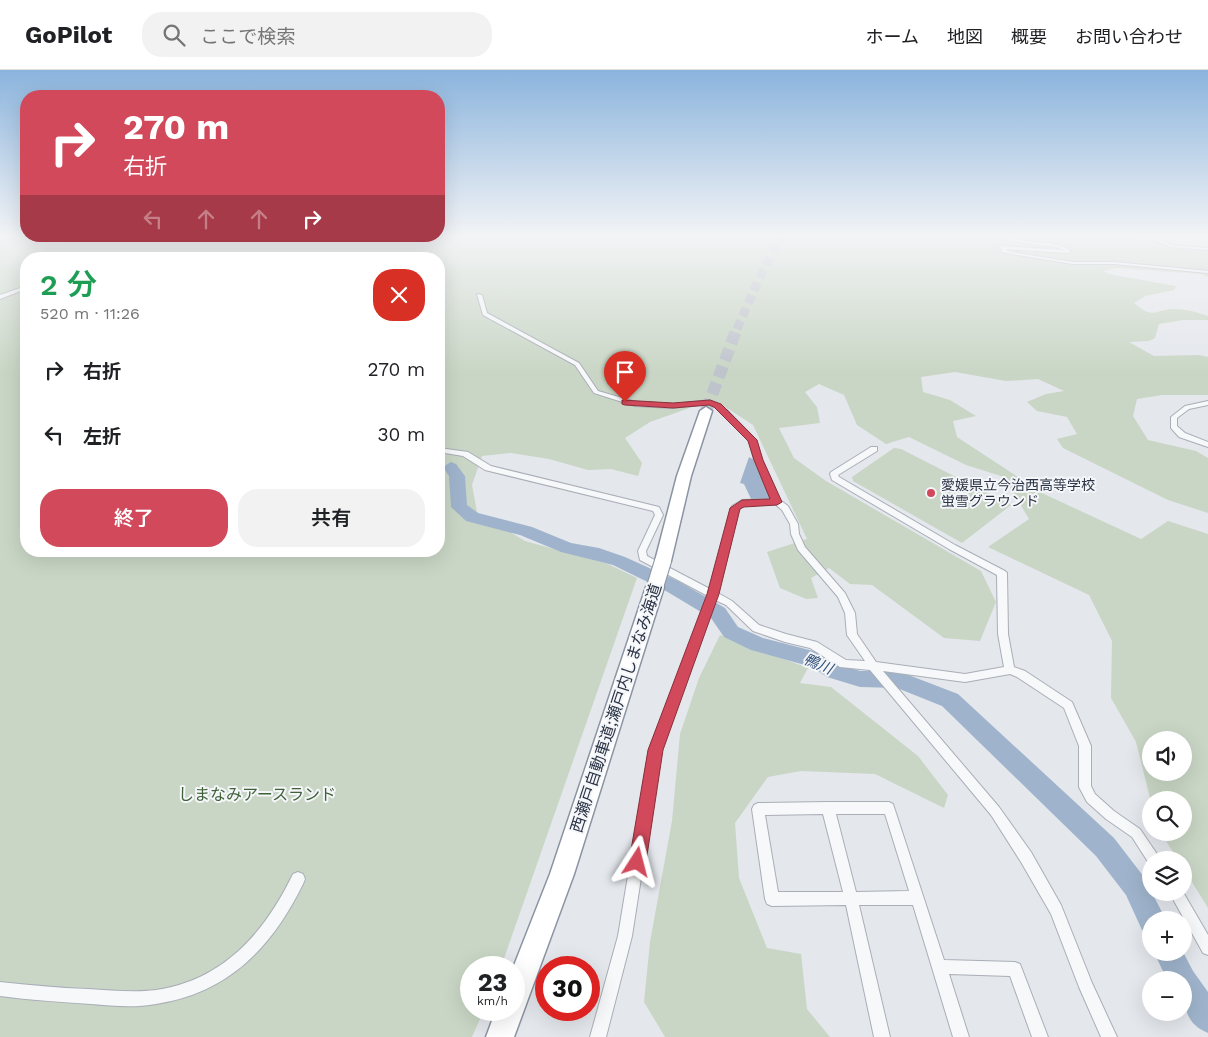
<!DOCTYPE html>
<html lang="ja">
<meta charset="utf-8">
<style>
body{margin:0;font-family:"Work Sans","Noto Sans JP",sans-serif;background:#f2f2f2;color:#202124;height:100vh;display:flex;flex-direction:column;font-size:19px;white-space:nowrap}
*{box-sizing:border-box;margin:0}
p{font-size:16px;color:#757577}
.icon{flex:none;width:28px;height:28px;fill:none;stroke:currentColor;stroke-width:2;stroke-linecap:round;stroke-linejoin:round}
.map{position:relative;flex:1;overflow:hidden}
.side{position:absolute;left:20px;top:182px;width:425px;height:305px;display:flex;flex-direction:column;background:#fff;border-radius:20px;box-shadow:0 5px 20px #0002}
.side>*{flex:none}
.banner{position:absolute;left:20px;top:20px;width:425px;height:152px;border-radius:20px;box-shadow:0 5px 20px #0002;background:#d1495b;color:#fff;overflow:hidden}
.controls{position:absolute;left:1142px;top:661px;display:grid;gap:10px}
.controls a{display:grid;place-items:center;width:50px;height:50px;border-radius:50%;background:#fff;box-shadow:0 5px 20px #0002;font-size:25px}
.speed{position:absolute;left:460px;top:886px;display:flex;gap:10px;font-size:25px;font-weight:700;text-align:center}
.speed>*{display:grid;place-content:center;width:65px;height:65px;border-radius:50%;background:#fff;box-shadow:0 5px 20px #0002;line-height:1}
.speed small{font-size:12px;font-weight:400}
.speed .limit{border:8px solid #d22;background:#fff;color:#111}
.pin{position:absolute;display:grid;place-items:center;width:42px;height:42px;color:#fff;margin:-51px -21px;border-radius:50% 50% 50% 0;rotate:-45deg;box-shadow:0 0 5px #0007}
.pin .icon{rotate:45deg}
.me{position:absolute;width:55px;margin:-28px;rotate:9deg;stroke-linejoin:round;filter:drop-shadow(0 0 4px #0008)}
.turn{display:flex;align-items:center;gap:18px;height:105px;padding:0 20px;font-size:22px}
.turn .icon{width:65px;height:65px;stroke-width:2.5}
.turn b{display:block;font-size:35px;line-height:42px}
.lanes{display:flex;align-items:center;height:48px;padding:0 20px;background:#0003;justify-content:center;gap:25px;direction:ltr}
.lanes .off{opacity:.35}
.round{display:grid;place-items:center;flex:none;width:52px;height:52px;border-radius:20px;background:#f2f2f2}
.headline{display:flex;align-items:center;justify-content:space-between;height:85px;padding:0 20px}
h1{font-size:30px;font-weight:600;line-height:38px;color:#1e9e55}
.button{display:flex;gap:10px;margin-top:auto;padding:10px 20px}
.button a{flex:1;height:58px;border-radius:20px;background:#d1495b;color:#fff;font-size:20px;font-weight:600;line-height:58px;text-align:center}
.button a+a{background:#f2f2f2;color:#202124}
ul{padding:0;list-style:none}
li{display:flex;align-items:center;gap:15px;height:65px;padding:0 20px}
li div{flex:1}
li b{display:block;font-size:19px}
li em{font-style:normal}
header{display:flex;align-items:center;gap:30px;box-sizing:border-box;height:70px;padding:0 25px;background:#fff;border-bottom:1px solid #e0e0e0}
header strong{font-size:24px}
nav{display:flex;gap:28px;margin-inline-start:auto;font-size:18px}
.search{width:350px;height:45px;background:#f2f2f2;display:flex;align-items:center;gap:12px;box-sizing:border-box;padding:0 18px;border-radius:20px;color:#757577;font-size:19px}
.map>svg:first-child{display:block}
.green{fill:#c9d6c5;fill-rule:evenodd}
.water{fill:#9fb4cc}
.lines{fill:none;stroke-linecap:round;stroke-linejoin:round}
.river{fill:#9fb4cc;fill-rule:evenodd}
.motorway-tunnel-far1{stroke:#bfc3cb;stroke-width:9;stroke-dasharray:9 5;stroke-linecap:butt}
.motorway-tunnel{stroke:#bfc3cb;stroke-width:12;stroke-dasharray:12 6;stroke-linecap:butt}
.minor-casing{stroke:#a9aeb7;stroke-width:2}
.motorway-casing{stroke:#8b94a3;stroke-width:3}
.minor{fill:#f7f8fa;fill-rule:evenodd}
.motorway{fill:#fff;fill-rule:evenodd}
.motorway-bridge-casing{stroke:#8b94a3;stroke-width:18;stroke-linecap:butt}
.motorway-bridge{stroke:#fff;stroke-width:16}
.route{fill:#d1495b;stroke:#882f3b}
.poi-dot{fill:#d1495b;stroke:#f4f6f9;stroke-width:2}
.labels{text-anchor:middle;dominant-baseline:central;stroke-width:4;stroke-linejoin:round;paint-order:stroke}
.poi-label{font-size:14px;fill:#2b3445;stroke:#f4f6f9;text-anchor:start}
.water-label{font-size:15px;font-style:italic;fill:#34527a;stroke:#f4f6f9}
.near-street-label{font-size:16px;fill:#2b3445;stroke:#f4f6f9}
.near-park-label{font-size:16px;fill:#3f6138;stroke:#f4f6f9}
</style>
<header>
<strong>GoPilot</strong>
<div class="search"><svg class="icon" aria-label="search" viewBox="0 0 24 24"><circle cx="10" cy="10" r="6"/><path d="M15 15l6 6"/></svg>ここで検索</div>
<nav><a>ホーム</a><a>地図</a><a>概要</a><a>お問い合わせ</a></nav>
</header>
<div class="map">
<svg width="1208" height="967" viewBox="0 0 1208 967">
<rect width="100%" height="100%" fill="#e4e7ec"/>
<g class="green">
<path d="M0,166H1112L1208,178V207L1200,204L1115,198L1103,201L1108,204L1176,216L1174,220L1145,226L1134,233C1154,250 1153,240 1174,239C1186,239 1196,242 1208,246V250H1183L1159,254L1155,268L1149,271L1129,272L1154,286L1199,285L1208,287V325H1162L1137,329L1133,346L1148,370L1196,381L1208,388V443L1168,430L1063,378L1057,369L1077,364L1067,347L1037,341L1027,332L1046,324L1064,321L1038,309L1006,311L955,302L921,307L923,322L950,330L976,346L953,351L957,367L1044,424L1141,469L1168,451L1208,464V838L1184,799V790H1178L1161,763L1184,762V730H1151V732L1136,672L1111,628L1112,571L1089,525L988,477L1029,449L1004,407L966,395L909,367L886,374L857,355L844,325L819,314L805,322L817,337L820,353L779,358L794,388L826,411L981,501L996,532L980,571L944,568L872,515L850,514L829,498L811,508L818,528L806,529L780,518L767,482L807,469L753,355L727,338L695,336L650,352L625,368L642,393L638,406L611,399L588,400L549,389L511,383L482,386L472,415L477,442L525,471L608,494L637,508L501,897L471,898V940H484L472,967H0ZM26,189H439V481H26ZM1151,670H1184V702H1151Z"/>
<polygon points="894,378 901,379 1011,435 962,473 853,411 852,407"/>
<polygon points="720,565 808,598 800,613 831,617 918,686 948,725 944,738 875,704 801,701 768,707 735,753 739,808 767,878 801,884 807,939 830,967 665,967 644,932 650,872 672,751 680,664 699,608"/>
</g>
<polygon class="water" points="749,387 756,391 774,430 752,431 744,414 740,413"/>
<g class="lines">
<g class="river">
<polygon points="451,392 456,394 465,406 467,435 478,443 532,457 571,473 599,478 625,487 678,511 725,538 738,557 763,568 825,584 841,595 860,601 898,601 958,624 1114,768 1144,807 1166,850 1151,850 1151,863 1142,860 1126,825 1096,786 942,636 897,618 860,617 827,607 812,597 751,580 724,567 711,548 666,521 613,495 561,482 520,465 466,451 451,437 449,406 443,397"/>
<path d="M1154,882H1183L1193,901L1208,922V963C1183,953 1184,933 1184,910H1167Z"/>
</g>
<polyline class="motorway-tunnel-far1" points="737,259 759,209 781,166"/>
<polyline class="motorway-tunnel" points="706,341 737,258"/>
<g class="minor-casing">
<g id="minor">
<path d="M1006,166C1013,166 1019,170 1026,171C1041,174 1057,171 1070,180V182L1068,183L1005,179L1011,182L1073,192H1114L1208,201V203L1114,194H1073L1011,184L1002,182L1000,176L1065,180C1046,172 1024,178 1006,166Z"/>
<polygon points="1143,166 1150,166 1172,175 1208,178 1208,180 1171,177"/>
<polygon points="79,186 81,187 80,189 74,189"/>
<polygon points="26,216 26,219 0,229 0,225"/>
<path d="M477,224L482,225L487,243L579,293L598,321L636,332L673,334L710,330L727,340L756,370L762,390L780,430L788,436L798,454L799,464L805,477L845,523L855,543L857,564L876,592L965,604L1004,597L998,564L997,505L949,479L832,410L830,404L831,402L871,377H877V381L838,405L839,407L955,475L1005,501L1007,503L1008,564L1014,597L1025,601L1072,632L1091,676V716L1095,724L1114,741L1140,759L1161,790H1151L1150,795L1132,767L1106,749L1087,732L1079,717V676L1064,638L1017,607L1010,604L965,612L883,601L999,737L1031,782L1061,835L1092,913L1117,967H1101L1079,917L1051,844L1021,792L991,745L870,600L840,597L810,578L785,572L753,561L726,535L715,530L661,679L632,866L606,967H590L618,866L649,679L708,526L640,490L638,481L655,445L653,441L485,400L463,386L439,382V378L468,382L491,396L659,437L663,445L646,481L647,486L710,519L732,436L742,430L772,429L754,390L749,371L723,342L709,334L673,338L635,336L594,323L575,295L483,245ZM775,434L782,440L790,454L791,464L798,480L838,527L845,543L847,565L865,591L846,590L817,572L786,564L759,555L732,531L718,523L739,439L744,435Z"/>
<polygon points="1208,331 1208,335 1189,339 1177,348 1177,356 1185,363 1208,372 1208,377 1179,367 1171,358 1171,347 1185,336"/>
<path d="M828,732H889L893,734L944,890L1015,892L1020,894L1048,967H1032L1010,906L949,904L969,967H953L913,835H859L890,967H874L846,835L772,836L767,834L765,829L752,739L754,735L758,733ZM823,744L843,822H778L765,745ZM836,744H885L909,821L856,822Z"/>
<path d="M298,802L303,804L305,809L303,814C272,877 229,923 156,934C135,938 113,936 91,934C61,932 30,930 0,926V912C29,915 58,918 88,919C110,920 134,923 156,920C224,910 265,862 293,804Z"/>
<polygon points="1169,822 1183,822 1208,865 1208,885 1203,883"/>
</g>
</g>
<g class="motorway-casing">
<g id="motorway">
<polygon points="706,337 712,341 691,406 671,491 669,495 657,495 655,491 677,406 700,341"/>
<polygon points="655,511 661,513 664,517 574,804 514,967 486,967 496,940 514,940 513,898 550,804 646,517 649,513"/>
</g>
</g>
<use href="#minor" class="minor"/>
<use href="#motorway" class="motorway"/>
<g class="motorway-bridge-casing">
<polyline id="motorway-bridge" points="655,517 663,491"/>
</g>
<use href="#motorway-bridge" class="motorway-bridge"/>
</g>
<linearGradient id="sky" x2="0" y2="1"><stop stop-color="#8bb4dd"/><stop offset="0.55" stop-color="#f3f4f6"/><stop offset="1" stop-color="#f3f4f6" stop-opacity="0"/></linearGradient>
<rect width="1208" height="302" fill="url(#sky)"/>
<polygon class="route" points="622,330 673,333 710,330 721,334 757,370 763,390 782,432 777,435 744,437 740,439 719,524 663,680 646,792 643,797 637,800 631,797 629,792 648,680 707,524 730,438 742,430 770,429 754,390 748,371 714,337 709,335 673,338 625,335 622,334"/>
<circle class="poi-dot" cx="931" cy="423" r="5"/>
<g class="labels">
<g class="poi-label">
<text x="941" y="415">愛媛県立今治西高等学校<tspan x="941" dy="16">蛍雪グラウンド</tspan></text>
</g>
<g class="water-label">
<text transform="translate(818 594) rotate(23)">鴨川</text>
</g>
<g class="near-street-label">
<text transform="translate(616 638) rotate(-72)">西瀬戸自動車道;瀬戸内しまなみ海道</text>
</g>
<g class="near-park-label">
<text x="257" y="724">しまなみアースランド</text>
</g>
</g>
</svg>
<div class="controls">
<a><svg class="icon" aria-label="sound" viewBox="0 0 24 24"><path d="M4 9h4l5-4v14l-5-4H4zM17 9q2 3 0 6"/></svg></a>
<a><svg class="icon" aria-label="search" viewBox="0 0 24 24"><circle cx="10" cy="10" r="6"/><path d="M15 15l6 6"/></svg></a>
<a><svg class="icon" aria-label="layers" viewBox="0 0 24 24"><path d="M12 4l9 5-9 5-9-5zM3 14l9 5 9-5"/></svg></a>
<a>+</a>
<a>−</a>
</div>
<div class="speed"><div>23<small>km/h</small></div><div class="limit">30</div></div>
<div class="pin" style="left:625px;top:332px;background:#d93025"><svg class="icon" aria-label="arrive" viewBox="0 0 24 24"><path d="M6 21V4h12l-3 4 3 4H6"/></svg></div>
<svg class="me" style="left:637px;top:792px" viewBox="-20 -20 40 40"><path d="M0-17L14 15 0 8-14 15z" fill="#d1495b" stroke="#fff" stroke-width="4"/></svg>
<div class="banner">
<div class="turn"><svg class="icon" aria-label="right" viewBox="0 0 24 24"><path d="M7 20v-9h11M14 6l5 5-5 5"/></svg><div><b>270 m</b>右折</div></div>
<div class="lanes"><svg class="icon off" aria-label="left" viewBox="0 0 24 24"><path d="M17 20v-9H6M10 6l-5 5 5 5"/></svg><svg class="icon off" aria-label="ahead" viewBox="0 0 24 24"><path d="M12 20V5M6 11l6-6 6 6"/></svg><svg class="icon off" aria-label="ahead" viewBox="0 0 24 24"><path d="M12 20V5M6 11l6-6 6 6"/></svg><svg class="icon" aria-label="right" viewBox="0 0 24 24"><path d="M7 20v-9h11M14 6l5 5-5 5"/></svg></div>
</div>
<section class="side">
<div class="headline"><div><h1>2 分</h1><p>520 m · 11:26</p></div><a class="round" style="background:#d93025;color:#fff"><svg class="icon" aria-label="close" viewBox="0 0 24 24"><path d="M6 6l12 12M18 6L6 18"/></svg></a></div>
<ul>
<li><svg class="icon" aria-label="right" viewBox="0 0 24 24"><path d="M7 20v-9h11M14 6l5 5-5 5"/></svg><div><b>右折</b></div><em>270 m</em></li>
<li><svg class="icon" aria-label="left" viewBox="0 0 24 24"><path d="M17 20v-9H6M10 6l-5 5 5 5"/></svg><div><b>左折</b></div><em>30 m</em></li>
</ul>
<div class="button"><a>終了</a><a>共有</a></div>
</section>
</div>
